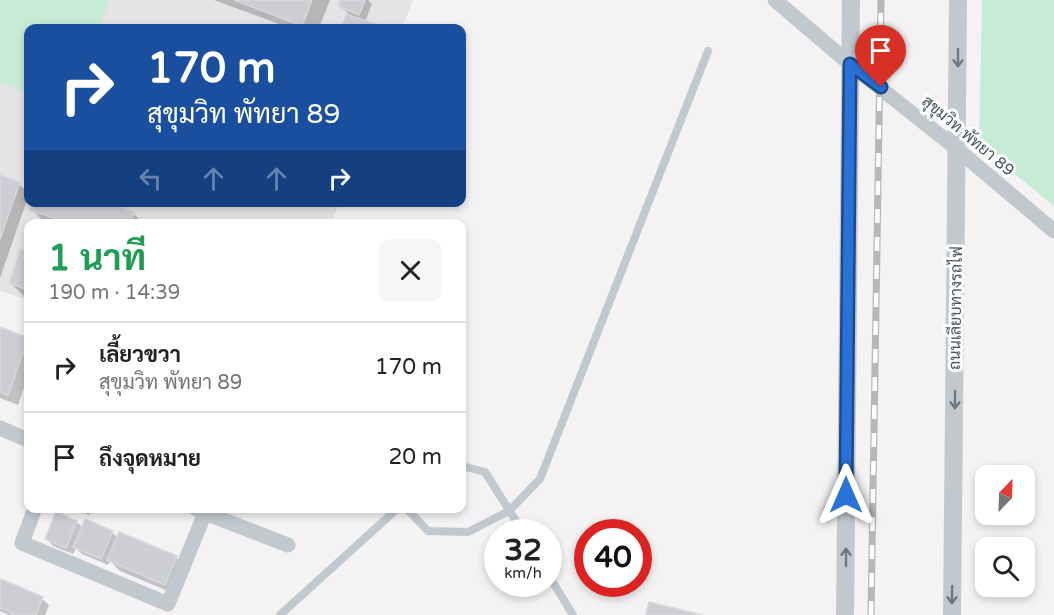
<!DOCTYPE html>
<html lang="th">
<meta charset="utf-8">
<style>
body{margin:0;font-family:"Varela Round",Sarabun,sans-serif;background:#f6f6f6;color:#222;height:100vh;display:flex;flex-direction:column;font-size:22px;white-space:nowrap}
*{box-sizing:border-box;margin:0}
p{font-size:20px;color:#767676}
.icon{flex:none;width:33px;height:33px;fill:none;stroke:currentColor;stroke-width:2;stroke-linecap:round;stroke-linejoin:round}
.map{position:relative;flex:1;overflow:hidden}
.details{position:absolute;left:24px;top:219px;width:442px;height:294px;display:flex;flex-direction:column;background:#fff;border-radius:12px;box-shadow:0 3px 9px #0003}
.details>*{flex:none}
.banner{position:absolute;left:24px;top:24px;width:442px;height:183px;border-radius:12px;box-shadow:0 3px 9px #0003;background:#1a4fa0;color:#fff;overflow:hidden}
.needle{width:39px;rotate:23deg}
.buttons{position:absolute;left:975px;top:465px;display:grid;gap:12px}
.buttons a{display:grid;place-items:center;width:60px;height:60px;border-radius:12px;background:#fff;box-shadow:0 3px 9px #0003;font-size:30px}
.speed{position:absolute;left:484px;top:519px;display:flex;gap:12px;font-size:30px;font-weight:700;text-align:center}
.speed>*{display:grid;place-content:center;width:78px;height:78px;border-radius:50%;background:#fff;box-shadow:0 3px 9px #0003;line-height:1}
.speed small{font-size:15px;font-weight:400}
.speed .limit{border:9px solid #d22;background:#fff;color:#111}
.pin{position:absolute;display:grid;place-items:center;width:51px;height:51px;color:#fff;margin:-62px -26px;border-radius:50% 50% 50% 0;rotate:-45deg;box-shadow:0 0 6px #0007}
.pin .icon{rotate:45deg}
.me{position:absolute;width:66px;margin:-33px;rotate:0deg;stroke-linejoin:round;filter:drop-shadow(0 0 4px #0008)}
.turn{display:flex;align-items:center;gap:21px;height:126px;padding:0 24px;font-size:27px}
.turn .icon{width:78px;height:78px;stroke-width:2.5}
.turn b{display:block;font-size:42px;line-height:51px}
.lanes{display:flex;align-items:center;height:57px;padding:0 24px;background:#0003;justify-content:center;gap:30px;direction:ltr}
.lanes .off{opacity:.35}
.round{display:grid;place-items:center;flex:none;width:63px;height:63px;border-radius:12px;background:#f6f6f6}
.headline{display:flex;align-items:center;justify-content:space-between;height:102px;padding:0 24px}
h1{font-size:36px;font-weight:700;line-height:45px;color:#1e9e55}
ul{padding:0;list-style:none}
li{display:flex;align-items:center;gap:18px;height:90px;padding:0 24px;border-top:2px solid #e0e0e0}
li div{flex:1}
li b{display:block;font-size:22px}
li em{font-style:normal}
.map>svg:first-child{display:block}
.education{fill:#e5e3e3}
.green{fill:#c6ecd5}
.shadow{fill:#0003}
.building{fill:#ccced4;stroke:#d7d8dc;stroke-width:1.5}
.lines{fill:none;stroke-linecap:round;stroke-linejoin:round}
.service{stroke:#c1c9cf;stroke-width:8}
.minor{stroke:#c1c9cf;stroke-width:15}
.tertiary{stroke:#c1c9cf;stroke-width:18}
.rail-casing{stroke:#b5b7bb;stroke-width:7}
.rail{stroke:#fff;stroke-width:4.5;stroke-dasharray:14;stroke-linecap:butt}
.oneway{stroke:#6e7880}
.route-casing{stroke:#1c4a8b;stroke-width:15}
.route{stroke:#2b72d6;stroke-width:10}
.labels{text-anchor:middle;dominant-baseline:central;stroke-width:6;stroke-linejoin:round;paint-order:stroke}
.street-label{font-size:16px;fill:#4b555e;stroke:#fff}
</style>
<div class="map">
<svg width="1054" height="615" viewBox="0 0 1054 615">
<rect width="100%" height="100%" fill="#f4f2f2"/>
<polygon class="education" points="0,0 413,0 402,28 28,28 28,202 339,203 331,223 28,224 28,300 0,291"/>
<g class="green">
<polygon points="0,0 109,0 99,28 28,28 28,92 0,82"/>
<polygon points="982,0 1054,0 1054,206 979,145"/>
</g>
<g class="shadow">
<polygon points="214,0 330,0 319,28 290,28"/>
<polygon points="342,0 368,0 372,4 365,22 383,28 343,28 348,13 339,6"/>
<polygon points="0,177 19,184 28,193 28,197 0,278"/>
<polygon points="32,209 133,213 144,224 54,224 42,220"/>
<polygon points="21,251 28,254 28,298 24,296 10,283"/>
<polygon points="0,329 28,340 28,376 18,405 0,398"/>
<polygon points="73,508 92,508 89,515"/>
<polygon points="57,514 77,522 83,528 112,532 118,538 176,558 187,568 175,594 120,571 110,561 108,565 82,554 76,548 73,554 53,546 47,539"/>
<polygon points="2,581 42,599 49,605 45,615 9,615 0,611 0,586"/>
</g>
<g class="building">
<polygon points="234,0 312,0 302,26"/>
<polygon points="340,0 365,0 359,15 338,6"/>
<polygon points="346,14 382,26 381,28 341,28"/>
<polygon points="0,175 20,182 0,239"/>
<polygon points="33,202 107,202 134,212 130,224 71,224 30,210"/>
<polygon points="20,249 28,252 28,290 9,283"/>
<polygon points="0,327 28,338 8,395 0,392"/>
<polygon points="56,512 77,521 66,548 45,539"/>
<polygon points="85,519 113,531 101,559 73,547"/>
<polygon points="119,532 177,556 165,585 107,560"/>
<polygon points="1,579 43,597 36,615 16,615 0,608 0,583"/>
<polygon points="649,602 702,615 646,615"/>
</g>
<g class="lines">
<g class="service">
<polyline points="462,466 485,472 523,532"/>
<polyline points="406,508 428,531 468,532 509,511 540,479 708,51"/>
<polyline points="549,576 573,615"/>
<polyline points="280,615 398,508"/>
</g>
<g class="minor">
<polyline points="775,0 850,64 957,149 1054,231"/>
<polyline points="0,428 28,440"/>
<polyline points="35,508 22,543 168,604 205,513 195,508"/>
<polyline points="205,513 288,545"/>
</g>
<g class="tertiary">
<polyline points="845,615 851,0"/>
<polyline points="952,615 958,0"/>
</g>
<g class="rail-casing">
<polyline id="rail" points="871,615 881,0"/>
</g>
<use href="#rail" class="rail"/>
</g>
<defs><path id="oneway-shaft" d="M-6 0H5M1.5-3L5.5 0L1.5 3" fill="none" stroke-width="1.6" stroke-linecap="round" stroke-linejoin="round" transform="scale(1.5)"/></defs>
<g class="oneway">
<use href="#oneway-shaft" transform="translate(958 58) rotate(90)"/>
<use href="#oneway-shaft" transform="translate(955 400) rotate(91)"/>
<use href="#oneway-shaft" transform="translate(846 557) rotate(-90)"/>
<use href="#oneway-shaft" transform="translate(952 595) rotate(91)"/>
</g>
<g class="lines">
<g class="route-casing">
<polyline id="route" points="846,495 850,64 881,87"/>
</g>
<use href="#route" class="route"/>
</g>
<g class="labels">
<g class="street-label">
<text transform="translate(968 136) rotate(40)">สุขุมวิท พัทยา 89</text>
<text transform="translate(956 308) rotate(-89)">ถนนเลียบทางรถไฟ</text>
</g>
</g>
</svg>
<div class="buttons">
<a><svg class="needle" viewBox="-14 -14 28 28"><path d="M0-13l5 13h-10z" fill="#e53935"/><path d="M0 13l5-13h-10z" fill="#767676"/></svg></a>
<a><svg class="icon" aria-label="search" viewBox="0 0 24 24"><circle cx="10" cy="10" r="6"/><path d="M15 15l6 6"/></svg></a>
</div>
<div class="speed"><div>32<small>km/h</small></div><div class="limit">40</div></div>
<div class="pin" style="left:881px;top:87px;background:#d93025"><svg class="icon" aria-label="arrive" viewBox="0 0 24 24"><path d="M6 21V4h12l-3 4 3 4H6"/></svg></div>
<svg class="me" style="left:846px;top:495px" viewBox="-20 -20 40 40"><path d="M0-17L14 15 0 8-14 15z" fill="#2b72d6" stroke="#fff" stroke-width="4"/></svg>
<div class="banner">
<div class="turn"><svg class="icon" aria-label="right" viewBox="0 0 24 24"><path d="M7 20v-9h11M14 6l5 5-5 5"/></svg><div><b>170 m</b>สุขุมวิท พัทยา 89</div></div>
<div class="lanes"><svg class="icon off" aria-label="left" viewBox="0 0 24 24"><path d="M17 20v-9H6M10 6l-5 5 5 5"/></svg><svg class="icon off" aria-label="ahead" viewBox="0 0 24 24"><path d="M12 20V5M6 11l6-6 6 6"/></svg><svg class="icon off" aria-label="ahead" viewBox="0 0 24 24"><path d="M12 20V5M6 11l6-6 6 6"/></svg><svg class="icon" aria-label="right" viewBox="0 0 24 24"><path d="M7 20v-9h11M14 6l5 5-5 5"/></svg></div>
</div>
<section class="details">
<div class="headline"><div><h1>1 นาที</h1><p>190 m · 14:39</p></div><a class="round"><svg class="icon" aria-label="close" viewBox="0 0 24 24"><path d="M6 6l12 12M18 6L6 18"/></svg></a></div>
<ul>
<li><svg class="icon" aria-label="right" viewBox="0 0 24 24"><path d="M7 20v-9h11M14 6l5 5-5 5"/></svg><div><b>เลี้ยวขวา</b><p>สุขุมวิท พัทยา 89</p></div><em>170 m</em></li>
<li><svg class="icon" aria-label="arrive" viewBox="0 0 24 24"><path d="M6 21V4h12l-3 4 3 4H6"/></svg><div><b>ถึงจุดหมาย</b></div><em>20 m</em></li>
</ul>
</section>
</div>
